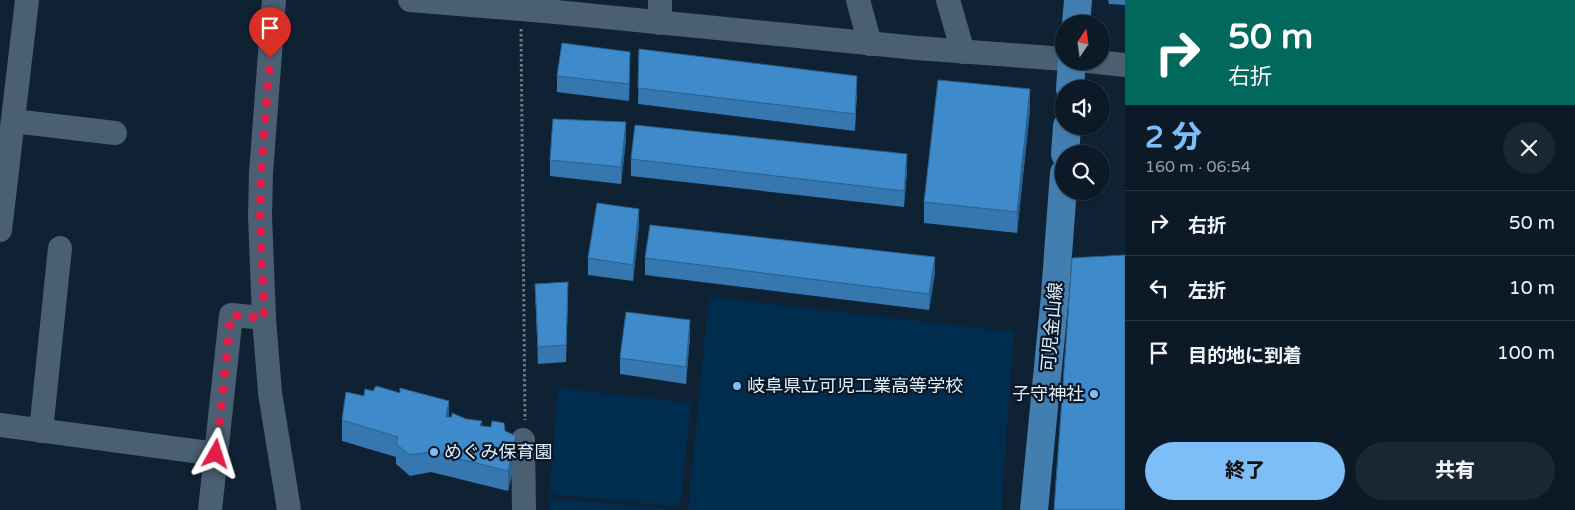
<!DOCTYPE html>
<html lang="ja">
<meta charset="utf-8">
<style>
body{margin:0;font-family:"Varela Round","Noto Sans JP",sans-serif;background:#192732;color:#f1f3f6;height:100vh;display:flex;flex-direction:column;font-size:19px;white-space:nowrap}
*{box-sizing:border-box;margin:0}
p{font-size:16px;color:#9aa1a7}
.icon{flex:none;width:28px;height:28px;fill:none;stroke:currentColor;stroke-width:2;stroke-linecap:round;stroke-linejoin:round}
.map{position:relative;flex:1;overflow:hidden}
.details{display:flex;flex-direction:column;background:#0b1a26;width:450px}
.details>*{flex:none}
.guide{background:#00695c;color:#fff;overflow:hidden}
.needle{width:32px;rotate:13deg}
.fabs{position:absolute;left:1055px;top:15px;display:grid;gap:10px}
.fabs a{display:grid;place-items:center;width:55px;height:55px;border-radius:50%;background:#0b1a26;box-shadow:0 1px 4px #0004,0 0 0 1px #2b3843;font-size:25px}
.pin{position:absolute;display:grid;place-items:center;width:42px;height:42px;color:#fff;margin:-51px -21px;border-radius:50% 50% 50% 0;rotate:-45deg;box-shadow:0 0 5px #0007}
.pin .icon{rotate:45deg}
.me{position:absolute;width:55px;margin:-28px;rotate:6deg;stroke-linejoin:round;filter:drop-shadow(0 0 4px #0008)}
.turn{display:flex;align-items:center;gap:18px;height:105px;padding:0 20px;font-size:22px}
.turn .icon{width:65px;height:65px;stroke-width:2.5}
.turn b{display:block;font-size:35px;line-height:42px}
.round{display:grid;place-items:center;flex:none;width:52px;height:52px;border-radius:26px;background:#192732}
.headline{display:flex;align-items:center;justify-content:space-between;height:85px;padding:0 20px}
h1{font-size:30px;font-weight:800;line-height:38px;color:#7dbef9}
.primary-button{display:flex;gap:10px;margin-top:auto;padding:10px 20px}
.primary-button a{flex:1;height:58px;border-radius:30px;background:#7dbef9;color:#111;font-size:20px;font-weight:800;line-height:58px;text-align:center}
.primary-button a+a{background:#192732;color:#f1f3f6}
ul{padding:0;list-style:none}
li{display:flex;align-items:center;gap:15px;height:65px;padding:0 20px;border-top:1px solid #2b3843}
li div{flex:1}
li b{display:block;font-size:19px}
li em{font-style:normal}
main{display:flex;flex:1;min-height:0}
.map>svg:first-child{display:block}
.green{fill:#002c4d}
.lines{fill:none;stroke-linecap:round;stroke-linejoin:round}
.path{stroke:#697988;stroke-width:3;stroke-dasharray:2.5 2.5;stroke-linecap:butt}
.minor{stroke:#4a5f72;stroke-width:24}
.major{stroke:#437eb0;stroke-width:28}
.wall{fill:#3577ae}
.shaded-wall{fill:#2b618d}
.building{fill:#3e8aca;stroke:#2b618d}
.route{stroke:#e11d48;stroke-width:9;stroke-dasharray:0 16.2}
.poi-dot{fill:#7dbef9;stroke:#061828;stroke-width:2}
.labels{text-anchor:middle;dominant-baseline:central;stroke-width:4.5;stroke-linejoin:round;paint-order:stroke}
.street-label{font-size:18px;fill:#e4f0fc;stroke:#061828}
.poi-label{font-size:18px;fill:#e4f0fc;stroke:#061828;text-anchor:start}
</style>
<main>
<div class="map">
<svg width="1125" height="510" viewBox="0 0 1125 510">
<rect width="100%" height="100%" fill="#0f2233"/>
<g class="green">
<polygon points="709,297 1014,332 1001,510 688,510"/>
<polygon points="558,388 691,403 680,507 549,494"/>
<polygon points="550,498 678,510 549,510"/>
</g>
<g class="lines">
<polyline class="path" points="521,29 525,420"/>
<g class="minor">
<polyline points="274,0 261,173 260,215 264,318 270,393 289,510"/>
<polyline points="410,0 556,12 917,48 1064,59"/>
<polyline points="660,0 660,23"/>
<polyline points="858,0 870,44"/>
<polyline points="948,0 963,52"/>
<polyline points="1088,61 1125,65"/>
<polyline points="13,121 115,133"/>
<polyline points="0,230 27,0"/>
<polyline points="0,425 216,454"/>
<polyline points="41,431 60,248"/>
<polyline points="523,440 524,510"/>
<polyline points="210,510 231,315 264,318"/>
</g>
<g class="major">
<polyline points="1076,24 1078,0"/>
<polyline points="1070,89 1072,61"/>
<polyline points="1065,154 1067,126"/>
<polyline points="1034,510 1055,295 1064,173"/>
</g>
</g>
<g class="wall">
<polygon points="1108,0 1125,0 1125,5 1109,4"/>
<polygon points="639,49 857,92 855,131 638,104"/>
<polygon points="630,68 629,101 557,92 557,76"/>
<polygon points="1030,110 1017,233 924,223 924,202"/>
<polygon points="626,139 621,184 550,176 550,160"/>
<polygon points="631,159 907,170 904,207 631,176"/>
<polygon points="639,225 633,281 588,275 588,258"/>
<polygon points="645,258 935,273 929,310 645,275"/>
<polygon points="535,284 568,299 566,362 538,364"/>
<polygon points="690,336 686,384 620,374 620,358"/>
<polygon points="364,396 505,431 516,456 508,491 431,472 410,476 396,464 396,457 342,441 342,420"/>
</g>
<g class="shaded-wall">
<polygon points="1030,89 1030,110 1017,233 1017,212"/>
<polygon points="626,122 626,139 621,184 621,167"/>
<polygon points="907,154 907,170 904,207 904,191"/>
<polygon points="639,209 639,225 633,281 633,265"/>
<polygon points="935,257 935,273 929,310 929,294"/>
<polygon points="690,320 690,336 686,384 686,367"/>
<polygon points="449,401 449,422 446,417"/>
<polygon points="516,436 516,456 508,491 508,471"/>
</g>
<g class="building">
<polygon points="562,43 630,52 629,84 557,76"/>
<polygon points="639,49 857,76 855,114 638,88"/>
<polygon points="938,80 1030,89 1017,212 924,202"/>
<polygon points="553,119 626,122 621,167 550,160"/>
<polygon points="635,125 907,154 904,191 631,159"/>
<polygon points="597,203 639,209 633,265 588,258"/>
<polygon points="650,225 935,257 929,294 645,258"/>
<polygon points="1125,255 1125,510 1054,510 1072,258"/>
<polygon points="568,282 566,345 538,347 535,284"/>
<polygon points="626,312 690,320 686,367 620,358"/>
<polygon points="376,386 400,393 400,388 449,401 446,417 452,417 452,413 466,419 482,421 480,426 491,427 492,421 504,423 505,431 516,436 508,471 431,452 410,455 396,444 398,437 342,420 346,392 364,396 365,389 373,391"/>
</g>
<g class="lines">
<polyline class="route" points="216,454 231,315 264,318 260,215 261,173 270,58"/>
</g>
<g class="poi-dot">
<circle cx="737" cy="386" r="5"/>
<circle cx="1094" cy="394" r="5"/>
<circle cx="434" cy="452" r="5"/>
</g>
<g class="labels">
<g class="street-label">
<text transform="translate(1052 327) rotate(-85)">可児金山線</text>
</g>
<g class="poi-label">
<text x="747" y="386">岐阜県立可児工業高等学校</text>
<text x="1084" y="394" text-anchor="end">子守神社</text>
<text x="444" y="452">めぐみ保育園</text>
</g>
</g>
</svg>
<div class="fabs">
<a><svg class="needle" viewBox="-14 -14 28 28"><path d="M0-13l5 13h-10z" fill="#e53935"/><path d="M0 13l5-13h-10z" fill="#9aa1a7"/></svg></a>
<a><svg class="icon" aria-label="sound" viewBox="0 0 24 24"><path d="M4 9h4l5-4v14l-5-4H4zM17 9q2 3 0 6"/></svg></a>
<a><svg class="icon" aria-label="search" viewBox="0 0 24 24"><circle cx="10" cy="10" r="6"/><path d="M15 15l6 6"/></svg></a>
</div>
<div class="pin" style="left:270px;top:58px;background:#d93025"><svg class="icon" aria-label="arrive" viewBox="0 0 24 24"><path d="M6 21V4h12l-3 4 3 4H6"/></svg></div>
<svg class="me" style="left:216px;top:454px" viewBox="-20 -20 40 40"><path d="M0-17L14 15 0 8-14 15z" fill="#e11d48" stroke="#fff" stroke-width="4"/></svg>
</div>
<section class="details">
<div class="guide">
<div class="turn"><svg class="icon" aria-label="right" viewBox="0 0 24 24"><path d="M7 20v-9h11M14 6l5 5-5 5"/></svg><div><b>50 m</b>右折</div></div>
</div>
<div class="headline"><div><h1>2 分</h1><p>160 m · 06:54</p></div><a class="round"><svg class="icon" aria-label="close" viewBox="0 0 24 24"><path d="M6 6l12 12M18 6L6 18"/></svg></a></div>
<ul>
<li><svg class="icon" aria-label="right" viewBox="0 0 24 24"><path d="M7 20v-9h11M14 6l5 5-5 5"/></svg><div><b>右折</b></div><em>50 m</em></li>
<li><svg class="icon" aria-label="left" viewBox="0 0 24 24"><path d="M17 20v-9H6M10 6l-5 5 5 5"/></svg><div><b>左折</b></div><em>10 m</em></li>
<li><svg class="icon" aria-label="arrive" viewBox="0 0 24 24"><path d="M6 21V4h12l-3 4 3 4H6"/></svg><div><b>目的地に到着</b></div><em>100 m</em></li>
</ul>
<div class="primary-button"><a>終了</a><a>共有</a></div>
</section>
</main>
